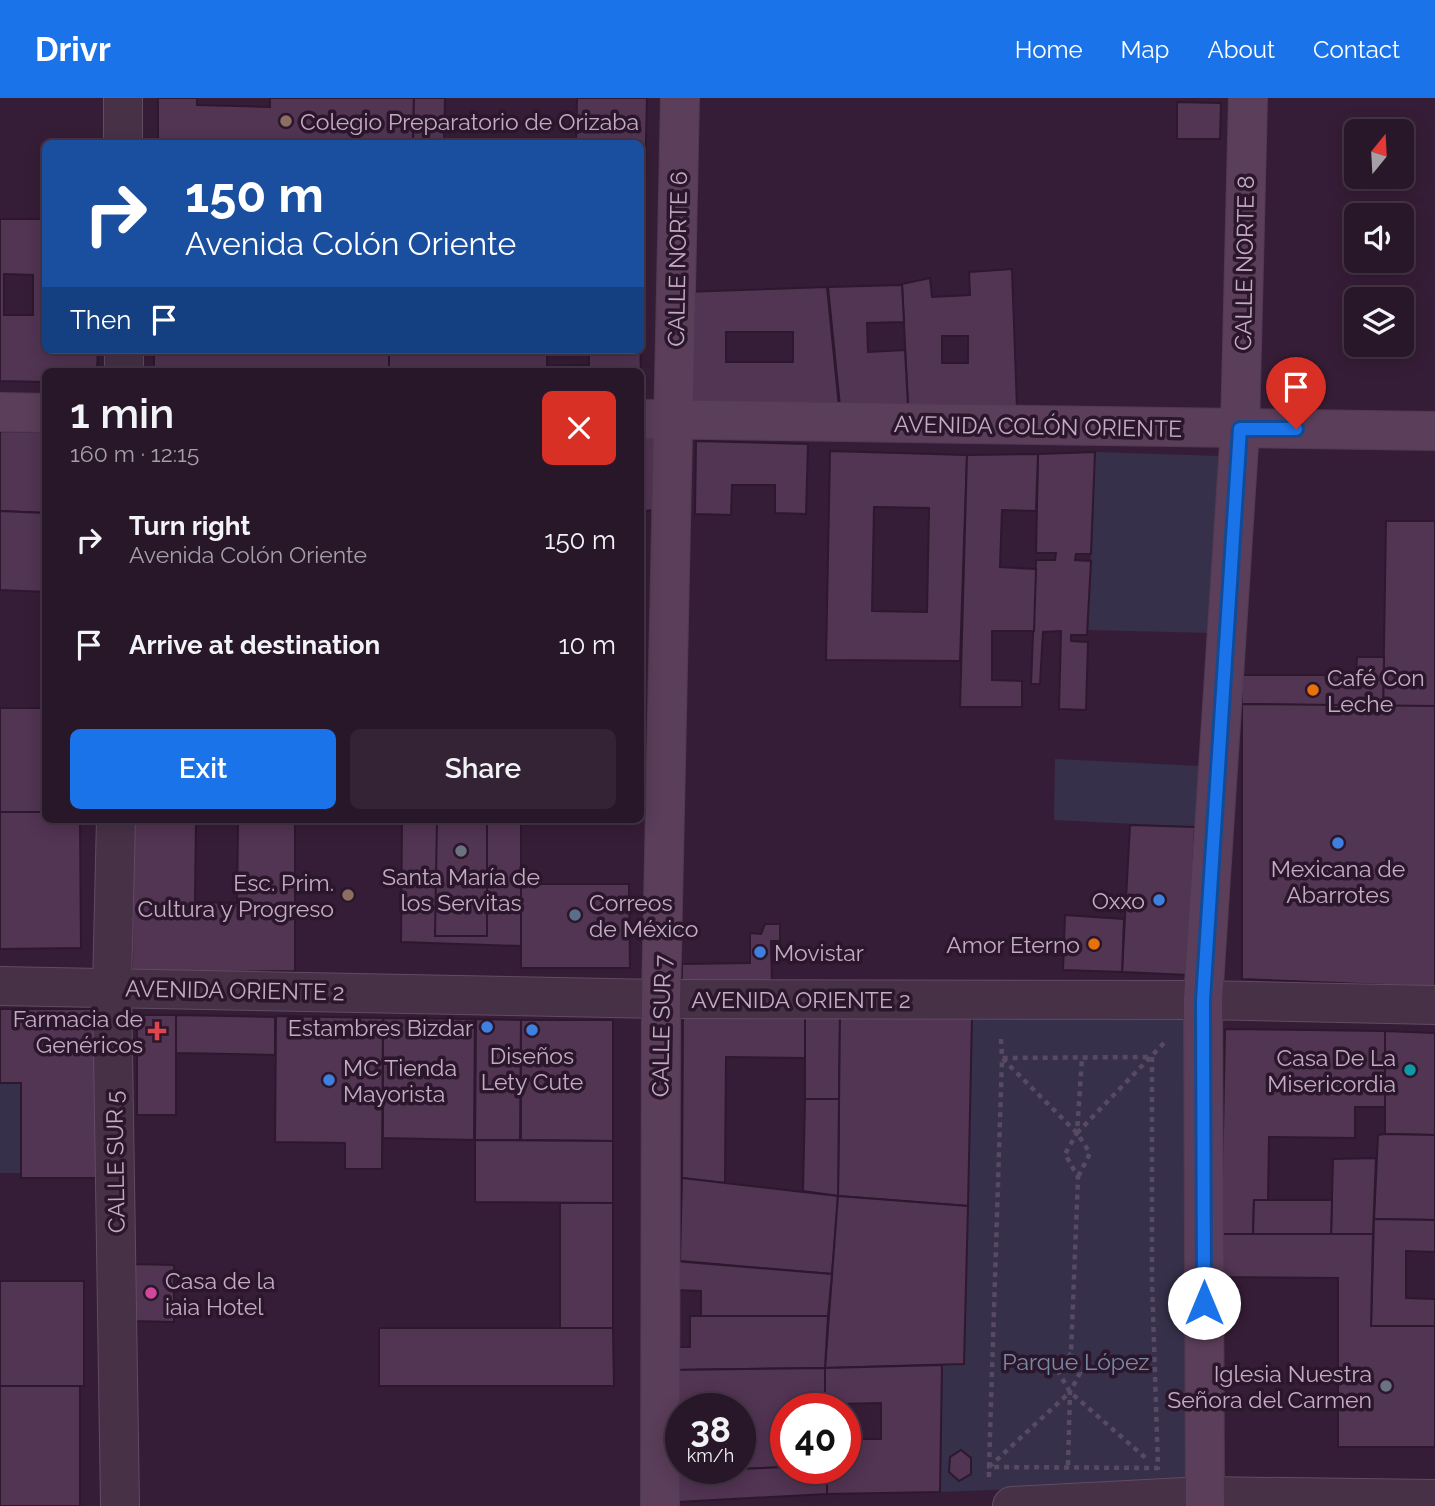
<!DOCTYPE html>
<meta charset="utf-8">
<style>
body{margin:0;font-family:Raleway,sans-serif;background:#342335;color:#f1f3f6;height:100vh;display:flex;flex-direction:column;font-size:26px;white-space:nowrap}
*{box-sizing:border-box;margin:0}
p{font-size:23px;color:#a59fa8}
.icon{flex:none;width:38px;height:38px;fill:none;stroke:currentColor;stroke-width:2;stroke-linecap:round;stroke-linejoin:round}
.map{position:relative;flex:1;overflow:hidden}
.sheet{position:absolute;left:42px;top:270px;width:602px;height:455px;display:flex;flex-direction:column;background:#281629;border-radius:10px;box-shadow:0 4px 18px #0003,0 0 0 2px #443546}
.sheet>*{flex:none}
.guide{position:absolute;left:42px;top:42px;width:602px;height:214px;border-radius:10px;box-shadow:0 4px 18px #0003,0 0 0 2px #443546;background:#1a4fa0;color:#fff;overflow:hidden}
.needle{width:46px;rotate:18deg}
.controls{position:absolute;left:1344px;top:21px;display:grid;gap:14px}
.controls a{display:grid;place-items:center;width:70px;height:70px;border-radius:10px;background:#281629;box-shadow:0 4px 18px #0003,0 0 0 2px #443546;font-size:35px}
.speed{position:absolute;left:665px;top:1295px;display:flex;gap:14px;font-size:35px;font-weight:700;text-align:center}
.speed>*{display:grid;place-content:center;width:91px;height:91px;border-radius:50%;background:#281629;box-shadow:0 4px 18px #0003,0 0 0 2px #443546;line-height:1}
.speed small{font-size:18px;font-weight:400}
.speed .limit{border:10px solid #d22;background:#fff;color:#111}
.pin{position:absolute;display:grid;place-items:center;width:60px;height:60px;color:#fff;margin:-72px -30px;border-radius:50% 50% 50% 0;rotate:-45deg;box-shadow:0 0 7px #0007}
.pin .icon{rotate:45deg}
.me{position:absolute;width:77px;margin:-38px;rotate:0deg;stroke-linejoin:round;filter:drop-shadow(0 0 5px #0008)}
.turn{display:flex;align-items:center;gap:24px;height:147px;padding:0 28px;font-size:32px}
.turn .icon{width:91px;height:91px;stroke-width:2.5}
.turn b{display:block;font-size:49px;line-height:60px}
.then{display:flex;align-items:center;height:66px;padding:0 28px;background:#0003;gap:14px;font-size:26px}
.round{display:grid;place-items:center;flex:none;width:74px;height:74px;border-radius:10px;background:#342335}
.summary{display:flex;align-items:center;justify-content:space-between;height:119px;padding:0 28px}
h1{font-size:42px;font-weight:600;line-height:52px}
.button{display:flex;gap:14px;margin-top:auto;padding:14px 28px}
.button a{flex:1;height:80px;border-radius:10px;background:#1a73e8;color:#fff;font-size:28px;font-weight:600;line-height:80px;text-align:center}
.button a+a{background:#342335;color:#f1f3f6}
ul{padding:0;list-style:none}
li{display:flex;align-items:center;gap:21px;height:105px;padding:0 28px}
li div{flex:1}
li b{display:block;font-size:26px}
li em{font-style:normal}
header{display:flex;align-items:center;gap:42px;box-sizing:border-box;height:98px;padding:0 35px;background:#1a73e8;color:#fff}
header strong{font-size:33px}
nav{display:flex;gap:38px;margin-inline-start:auto;font-size:24px}
.map>svg:first-child{display:block}
.green{fill:#37304b}
.building{fill:#523453;stroke:#2d182e;stroke-width:2;fill-rule:evenodd}
.lines{fill:none;stroke-linecap:round;stroke-linejoin:round}
.street-casing{stroke:#624b63;stroke-width:40}
.secondary-casing{stroke:#503a51;stroke-width:40}
.path{stroke:#584964;stroke-width:4.5;stroke-dasharray:5 5;stroke-linecap:butt}
.street{stroke:#473147;stroke-width:38}
.secondary{stroke:#5b3e5a;stroke-width:38}
.route-casing{stroke:#114b97;stroke-width:18}
.route{stroke:#1a73e8;stroke-width:12}
.education-dot{fill:#8d6e63;stroke:#2b172b;stroke-width:2.5}
.food-dot{fill:#e8710a;stroke:#2b172b;stroke-width:2.5}
.shop-dot{fill:#3f7fe0;stroke:#2b172b;stroke-width:2.5}
.worship-dot{fill:#6b7280;stroke:#2b172b;stroke-width:2.5}
.service-dot{fill:#5c6f8a;stroke:#2b172b;stroke-width:2.5}
.health-dot{fill:#e0444e;stroke:#2b172b;stroke-width:2.5}
.culture-dot{fill:#0f9aa8;stroke:#2b172b;stroke-width:2.5}
.hotel-dot{fill:#d1479c;stroke:#2b172b;stroke-width:2.5}
.labels{text-anchor:middle;dominant-baseline:central;stroke-width:7;stroke-linejoin:round;paint-order:stroke}
.poi-label{font-size:23px;fill:#c5aac5;stroke:#2b172b;text-anchor:end}
.street-label{font-size:23px;fill:#c5aac5;stroke:#2b172b}
.park-label{font-size:23px;fill:#798aa6;stroke:#2b172b}
</style>
<header>
<strong>Drivr</strong>
<nav><a>Home</a><a>Map</a><a>About</a><a>Contact</a></nav>
</header>
<div class="map">
<svg width="1435" height="1408" viewBox="0 0 1435 1408">
<rect width="100%" height="100%" fill="#361d37"/>
<g class="green">
<polygon points="1095,354 1218,358 1213,535 1088,532"/>
<polygon points="1055,661 1199,668 1195,729 1054,722"/>
<polygon points="972,911 1192,914 1187,1384 940,1394 942,1267 964,1266"/>
<rect x="0" y="986" width="21" height="89"/>
</g>
<g class="building">
<polygon points="158,0 197,0 197,7 270,9 270,0 414,0 413,46 158,46"/>
<polygon points="414,0 445,0 444,46 413,46"/>
<polygon points="577,0 647,0 642,212 640,46 576,46"/>
<polygon points="1177,4 1221,5 1220,41 1177,41"/>
<path d="M0,121H46V252H98L97,273H46V284L0,283ZM4,176L33,177V217H4Z"/>
<path d="M1012,171L1017,310L908,308L902,186L930,180L932,199L970,197L969,174ZM942,238H968V265H942Z"/>
<polygon points="902,187 904,224 867,225 868,254 905,252 908,308 840,308 828,189"/>
<path d="M827,189L839,309L681,308L683,194ZM726,234H793V264H726Z"/>
<polygon points="640,212 641,300 640,273 389,273 389,252 547,252 547,268 589,267 589,252 640,252"/>
<rect x="154" y="252" width="235" height="21"/>
<polygon points="0,333 46,334 46,415 0,413"/>
<polygon points="640,338 663,338 663,412 640,413"/>
<polygon points="696,343 808,346 806,416 775,415 775,387 732,387 731,417 695,416"/>
<path d="M830,353L967,357L960,563L826,562ZM874,409L929,410L927,514L872,513Z"/>
<polygon points="1095,354 1091,456 1076,456 1075,462 1091,463 1087,537 1071,537 1071,543 1088,544 1086,612 1059,611 1061,533 1043,534 1040,586 1031,586 1036,462 1055,462 1056,455 1036,455 1038,356"/>
<polygon points="1038,356 1036,413 1002,412 1000,469 1036,471 1034,533 992,533 992,582 1022,583 1022,609 960,609 967,357"/>
<polygon points="0,413 46,415 46,494 0,492"/>
<polygon points="1386,423 1435,423 1435,608 1383,608"/>
<polygon points="1357,559 1384,559 1383,608 1242,606 1242,577 1356,577"/>
<polygon points="1242,606 1435,608 1435,889 1242,881"/>
<rect x="0" y="610" width="46" height="104"/>
<polygon points="0,714 46,714 46,721 80,721 81,850 0,851"/>
<polygon points="133,721 196,721 195,804 237,805 238,721 295,721 295,873 132,875"/>
<polygon points="402,721 521,721 521,848 401,844"/>
<polygon points="437,721 487,721 487,838 435,838"/>
<polygon points="1130,727 1195,729 1188,877 1122,874"/>
<polygon points="521,786 629,786 630,870 521,870"/>
<polygon points="1065,817 1124,821 1122,874 1063,872"/>
<polygon points="765,826 780,826 780,843 771,843 772,887 682,889 682,866 750,865 750,835 761,836"/>
<polygon points="0,911 97,911 98,1080 21,1080 21,985 0,985"/>
<polygon points="683,914 805,916 805,960 726,959 725,1085 682,1080"/>
<polygon points="805,916 840,917 839,1001 805,1001"/>
<rect x="137" y="917" width="39" height="100"/>
<polygon points="176,917 275,919 275,957 176,955"/>
<polygon points="840,917 972,919 968,1108 838,1098"/>
<polygon points="276,918 383,920 382,1071 345,1071 345,1045 275,1044"/>
<polygon points="383,920 475,921 474,1042 383,1040"/>
<polygon points="476,921 521,922 520,1042 475,1042"/>
<polygon points="521,922 613,922 613,1043 521,1042"/>
<polygon points="1225,931 1385,933 1385,1009 1355,1009 1355,1040 1269,1039 1268,1102 1254,1102 1253,1137 1221,1136"/>
<polygon points="1385,933 1435,935 1435,1037 1385,1036"/>
<polygon points="805,1001 839,1001 838,1098 803,1093"/>
<polygon points="1385,1036 1435,1037 1435,1122 1374,1121 1378,1037"/>
<polygon points="475,1042 613,1043 613,1105 475,1104"/>
<polygon points="1376,1060 1373,1136 1331,1137 1333,1061"/>
<polygon points="682,1080 838,1098 832,1176 680,1163"/>
<polygon points="838,1098 968,1108 964,1266 825,1270"/>
<polygon points="1254,1102 1332,1102 1331,1137 1253,1137"/>
<rect x="560" y="1105" width="53" height="125"/>
<polygon points="1374,1121 1435,1122 1435,1154 1406,1153 1406,1200 1435,1201 1435,1228 1371,1228"/>
<polygon points="1221,1136 1373,1136 1371,1228 1435,1228 1435,1349 1338,1349 1338,1180 1218,1179"/>
<polygon points="674,1163 832,1176 828,1218 701,1218 701,1193 674,1192"/>
<polygon points="133,1166 174,1167 174,1224 132,1223"/>
<rect x="0" y="1183" width="84" height="105"/>
<polygon points="690,1218 828,1218 825,1270 674,1272 674,1249 690,1249"/>
<polygon points="379,1230 613,1230 614,1288 379,1288"/>
<polygon points="942,1267 940,1394 827,1396 827,1370 845,1370 845,1341 881,1341 881,1305 842,1306 843,1311 825,1311 825,1270"/>
<path d="M825,1270V1311H786V1369L676,1374L674,1272ZM681,1311H740V1370H681Z"/>
<rect x="0" y="1288" width="80" height="120"/>
<polygon points="961,1352 971,1360 971,1376 959,1383 949,1374 950,1359"/>
<polygon points="786,1369 827,1370 827,1396 677,1404 676,1374"/>
</g>
<g class="lines">
<g class="street-casing">
<g id="street">
<polyline points="123,0 123,46"/>
<polyline points="124,252 124,273"/>
<polyline points="116,721 112,889 120,1408"/>
<polyline points="0,888 661,901 1203,902 1435,907"/>
<polyline points="1012,1408 1204,1398 1435,1401"/>
</g>
</g>
<g class="secondary-casing">
<g id="secondary">
<polyline points="0,314 46,315"/>
<polyline points="640,321 1435,333"/>
<polyline points="660,1408 661,901 680,0"/>
<polyline points="1205,1408 1203,902 1240,331 1248,0"/>
</g>
</g>
<g class="path">
<polyline points="1001,941 1002,960 1077,1035 1090,1055 1078,1079"/>
<polygon points="1152,959 1152,1184 1158,1370 989,1369 1002,960"/>
<polyline points="1077,1035 1165,944"/>
<polyline points="1071,1255 1059,1275 1070,1294 1148,1362"/>
<polyline points="1068,1367 1070,1294 1080,1275 1071,1255 1078,1079 1065,1056 1077,1035 1082,960"/>
<polyline points="989,1379 989,1369 1070,1294"/>
</g>
<use href="#street" class="street"/>
<use href="#secondary" class="secondary"/>
</g>
<g class="lines">
<g class="route-casing">
<polyline id="route" points="1204,1205 1203,902 1240,331 1296,331"/>
</g>
<use href="#route" class="route"/>
</g>
<g class="education-dot">
<circle cx="286" cy="23" r="7"/>
<circle cx="348" cy="797" r="7"/>
</g>
<g class="food-dot">
<circle cx="1313" cy="592" r="7"/>
<circle cx="1094" cy="846" r="7"/>
</g>
<g class="shop-dot">
<circle cx="1338" cy="745" r="7"/>
<circle cx="1159" cy="802" r="7"/>
<circle cx="760" cy="854" r="7"/>
<circle cx="487" cy="929" r="7"/>
<circle cx="532" cy="932" r="7"/>
<circle cx="329" cy="982" r="7"/>
</g>
<g class="worship-dot">
<circle cx="461" cy="753" r="7"/>
<circle cx="1386" cy="1288" r="7"/>
</g>
<circle class="service-dot" cx="575" cy="817" r="7"/>
<path class="health-dot" d="M153.5 922.5h7v7h7v7h-7v7h-7v-7h-7v-7h7z"/>
<circle class="culture-dot" cx="1410" cy="972" r="7"/>
<circle class="hotel-dot" cx="151" cy="1195" r="7"/>
<g class="labels">
<g class="poi-label">
<text x="300" y="23" text-anchor="start">Colegio Preparatorio de Orizaba</text>
<text x="1327" y="579" text-anchor="start">Café Con<tspan x="1327" dy="26">Leche</tspan></text>
<text x="1338" y="770" text-anchor="middle">Mexicana de<tspan x="1338" dy="26">Abarrotes</tspan></text>
<text x="461" y="778" text-anchor="middle">Santa María de<tspan x="461" dy="26">los Servitas</tspan></text>
<text x="334" y="784">Esc. Prim.<tspan x="334" dy="26">Cultura y Progreso</tspan></text>
<text x="1145" y="802">Oxxo</text>
<text x="589" y="804" text-anchor="start">Correos<tspan x="589" dy="26">de México</tspan></text>
<text x="1080" y="846">Amor Eterno</text>
<text x="774" y="854" text-anchor="start">Movistar</text>
<text x="143" y="920">Farmacia de<tspan x="143" dy="26">Genéricos</tspan></text>
<text x="473" y="929">Estambres Bizdar</text>
<text x="532" y="957" text-anchor="middle">Diseños<tspan x="532" dy="26">Lety Cute</tspan></text>
<text x="1396" y="959">Casa De La<tspan x="1396" dy="26">Misericordia</tspan></text>
<text x="343" y="969" text-anchor="start">MC Tienda<tspan x="343" dy="26">Mayorista</tspan></text>
<text x="165" y="1182" text-anchor="start">Casa de la<tspan x="165" dy="26">iaia Hotel</tspan></text>
<text x="1372" y="1275">Iglesia Nuestra<tspan x="1372" dy="26">Señora del Carmen</tspan></text>
</g>
<g class="street-label">
<text transform="translate(677 161) rotate(-89)">CALLE NORTE 6</text>
<text transform="translate(1244 165) rotate(-89)">CALLE NORTE 8</text>
<text transform="translate(1038 328) rotate(1)">AVENIDA COLÓN ORIENTE</text>
<text transform="translate(235 892) rotate(1)">AVENIDA ORIENTE 2</text>
<text x="801" y="901">AVENIDA ORIENTE 2</text>
<text transform="translate(661 928) rotate(-89)">CALLE SUR 7</text>
<text transform="translate(115 1064) rotate(-91)">CALLE SUR 5</text>
</g>
<g class="park-label">
<text x="1076" y="1263">Parque López</text>
</g>
</g>
</svg>
<div class="controls">
<a><svg class="needle" viewBox="-14 -14 28 28"><path d="M0-13l5 13h-10z" fill="#e53935"/><path d="M0 13l5-13h-10z" fill="#a59fa8"/></svg></a>
<a><svg class="icon" aria-label="sound" viewBox="0 0 24 24"><path d="M4 9h4l5-4v14l-5-4H4zM17 9q2 3 0 6"/></svg></a>
<a><svg class="icon" aria-label="layers" viewBox="0 0 24 24"><path d="M12 4l9 5-9 5-9-5zM3 14l9 5 9-5"/></svg></a>
</div>
<div class="speed"><div>38<small>km/h</small></div><div class="limit">40</div></div>
<div class="pin" style="left:1296px;top:331px;background:#d93025"><svg class="icon" aria-label="arrive" viewBox="0 0 24 24"><path d="M6 21V4h12l-3 4 3 4H6"/></svg></div>
<svg class="me" style="left:1204px;top:1205px" viewBox="-20 -20 40 40"><circle r="19" fill="#fff"/><path d="M0-13L10 11 0 6-10 11z" fill="#1a73e8"/></svg>
<div class="guide">
<div class="turn"><svg class="icon" aria-label="right" viewBox="0 0 24 24"><path d="M7 20v-9h11M14 6l5 5-5 5"/></svg><div><b>150 m</b>Avenida Colón Oriente</div></div>
<div class="then">Then<svg class="icon" aria-label="arrive" viewBox="0 0 24 24"><path d="M6 21V4h12l-3 4 3 4H6"/></svg></div>
</div>
<section class="sheet">
<div class="summary"><div><h1>1 min</h1><p>160 m · 12:15</p></div><a class="round" style="background:#d93025;color:#fff"><svg class="icon" aria-label="close" viewBox="0 0 24 24"><path d="M6 6l12 12M18 6L6 18"/></svg></a></div>
<ul>
<li><svg class="icon" aria-label="right" viewBox="0 0 24 24"><path d="M7 20v-9h11M14 6l5 5-5 5"/></svg><div><b>Turn right</b><p>Avenida Colón Oriente</p></div><em>150 m</em></li>
<li><svg class="icon" aria-label="arrive" viewBox="0 0 24 24"><path d="M6 21V4h12l-3 4 3 4H6"/></svg><div><b>Arrive at destination</b></div><em>10 m</em></li>
</ul>
<div class="button"><a>Exit</a><a>Share</a></div>
</section>
</div>
